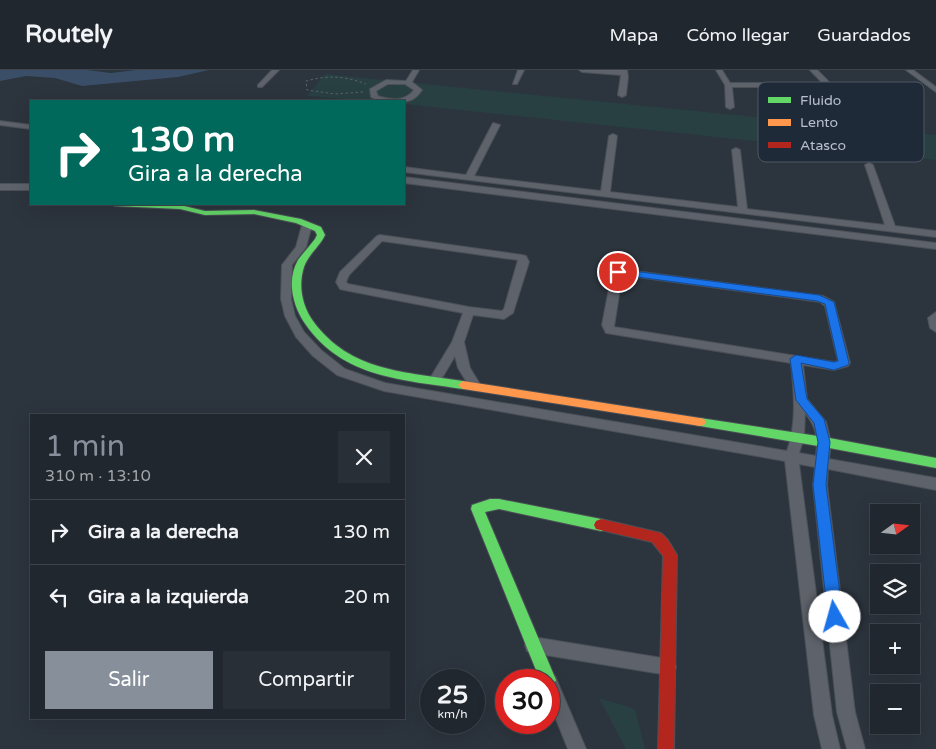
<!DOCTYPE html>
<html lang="es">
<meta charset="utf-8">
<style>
body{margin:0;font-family:"Varela Round",sans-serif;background:#292f36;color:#f1f3f6;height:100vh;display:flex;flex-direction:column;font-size:19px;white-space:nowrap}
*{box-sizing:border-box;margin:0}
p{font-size:16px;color:#a2a5aa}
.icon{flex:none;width:28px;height:28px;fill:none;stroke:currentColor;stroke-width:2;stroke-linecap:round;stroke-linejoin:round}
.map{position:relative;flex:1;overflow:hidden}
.side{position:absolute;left:30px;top:344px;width:375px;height:305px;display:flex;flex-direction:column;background:#21272e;border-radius:0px;box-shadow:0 5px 20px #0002,0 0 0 1px #3e444a}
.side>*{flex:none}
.banner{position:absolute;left:30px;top:30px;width:375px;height:105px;border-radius:0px;box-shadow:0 5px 20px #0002,0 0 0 1px #3e444a;background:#00695c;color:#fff;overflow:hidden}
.needle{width:32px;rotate:75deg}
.tools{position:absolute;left:870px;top:434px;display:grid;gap:10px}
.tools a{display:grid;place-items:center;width:50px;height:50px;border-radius:0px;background:#21272e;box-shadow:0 5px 20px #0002,0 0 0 1px #3e444a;font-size:25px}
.speed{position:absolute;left:420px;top:599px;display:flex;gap:10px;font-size:25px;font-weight:700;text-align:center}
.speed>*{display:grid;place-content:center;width:65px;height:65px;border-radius:50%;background:#21272e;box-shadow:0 5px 20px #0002,0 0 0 1px #3e444a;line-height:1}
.speed small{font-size:12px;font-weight:400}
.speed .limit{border:8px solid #d22;background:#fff;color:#111}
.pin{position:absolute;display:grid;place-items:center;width:42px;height:42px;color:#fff;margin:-21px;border:2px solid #fff;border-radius:50%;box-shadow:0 1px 5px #0007}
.me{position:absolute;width:55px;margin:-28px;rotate:353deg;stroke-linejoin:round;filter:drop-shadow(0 0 4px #0008)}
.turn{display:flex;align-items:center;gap:18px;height:105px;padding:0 15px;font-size:22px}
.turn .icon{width:65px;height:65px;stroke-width:2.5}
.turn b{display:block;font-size:35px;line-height:42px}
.round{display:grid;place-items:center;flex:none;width:52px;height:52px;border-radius:0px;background:#292f36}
.overview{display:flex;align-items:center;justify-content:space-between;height:85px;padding:0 15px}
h1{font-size:30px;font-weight:600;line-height:38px;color:#878f9b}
.primary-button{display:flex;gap:10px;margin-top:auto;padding:10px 15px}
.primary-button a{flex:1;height:58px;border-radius:0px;background:#878f9b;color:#fff;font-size:20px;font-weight:600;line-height:58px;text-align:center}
.primary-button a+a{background:#292f36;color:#f1f3f6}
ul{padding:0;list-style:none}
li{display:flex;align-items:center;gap:15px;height:65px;padding:0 15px;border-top:1px solid #3e444a}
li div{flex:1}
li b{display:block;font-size:19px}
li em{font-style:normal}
header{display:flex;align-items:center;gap:30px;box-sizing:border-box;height:70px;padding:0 25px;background:#21272e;border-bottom:1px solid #3e444a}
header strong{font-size:24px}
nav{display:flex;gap:28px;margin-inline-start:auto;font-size:18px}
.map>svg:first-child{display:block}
.green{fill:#294043}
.water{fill:#3a4e68}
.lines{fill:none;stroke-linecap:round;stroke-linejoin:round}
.street-casing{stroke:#4b5057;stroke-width:2}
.fast-casing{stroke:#4b5057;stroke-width:2}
.slow-casing{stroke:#4b5057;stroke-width:2}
.jam-casing{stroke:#4b5057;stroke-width:2}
.path{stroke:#5b6167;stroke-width:1;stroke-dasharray:2.5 2.5;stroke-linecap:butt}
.street{fill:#5e626a;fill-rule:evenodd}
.fast{fill:#63d668;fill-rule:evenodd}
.slow{fill:#ff974d;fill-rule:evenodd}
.jam{fill:#b3261e;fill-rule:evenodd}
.route{fill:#1a73e8;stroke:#114b97}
.key{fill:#1f2a38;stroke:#4d5765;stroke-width:1}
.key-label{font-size:14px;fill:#b8c0cd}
</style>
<header>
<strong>Routely</strong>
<nav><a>Mapa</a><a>Cómo llegar</a><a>Guardados</a></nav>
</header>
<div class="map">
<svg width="936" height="679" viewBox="0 0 936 679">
<rect width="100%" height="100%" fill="#2c343d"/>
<g class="green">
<polygon points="325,4 936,65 936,90 404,34 404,31 368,31 307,26"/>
<polygon points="599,628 635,639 645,679 626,679"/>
</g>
<polygon class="water" points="0,0 87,0 111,3 136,0 209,0 178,7 82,16 55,8 26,6 0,11"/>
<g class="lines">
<g class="street-casing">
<g id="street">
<polygon points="272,0 279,0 262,17 258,17 258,15"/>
<path d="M413,0H419L412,12L422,20C419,24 417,27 413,29C406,34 380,33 371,27L370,19L386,10L406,11ZM388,14H405L414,20C405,32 390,30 378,26L376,21Z"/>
<polygon points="518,0 524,0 517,14 513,14"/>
<polygon points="579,0 627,0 628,7 626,25 622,27 618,25 621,5 582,2"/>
<polygon points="716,0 722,0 730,13 774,13 777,15 774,17 732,17 734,37 730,39 726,37 725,15"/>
<path d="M810,0H817C832,13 841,27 849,45L848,47H842L830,21Z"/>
<polygon points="906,0 913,0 936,17 936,22"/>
<polygon points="0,51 31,55 31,59 0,55"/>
<polygon points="493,53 500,55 474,106 601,121 609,66 613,64 617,66 610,122 738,137 732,80 736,78 740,80 747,139 885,155 865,95 869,93 873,95 895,156 936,161 936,167 404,102 404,97 466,105"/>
<polygon points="404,107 936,173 936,179 404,113"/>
<rect x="0" y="114" width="31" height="6"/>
<path d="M307,152L312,155L306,177L292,195L291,229L295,246L304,262L321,280L345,299L385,313L787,381C797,354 794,321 791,293L606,263L602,255L612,203L620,199L823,226L834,232L850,293L848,296L834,300L803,295L807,329L826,352L831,372L829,389L936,408V420L828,399L827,415L855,642L865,679H847L837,642L813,415L815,397L799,394L832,645L840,679H822L814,645L785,391L384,321L337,305L313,286L296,267L285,246L281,229L282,195L296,177L302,155ZM622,205L820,232L825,236L838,291L834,292L614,257ZM805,343C817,358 818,368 816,386L799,383L804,368Z"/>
<path d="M380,165L522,185L526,186L529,192L513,243L504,249L473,245L464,272L470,298L481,316L479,319H471L458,298L455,286L439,313L435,314L429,310L452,272L463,243L344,220L340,219L336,212L340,202L377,166ZM382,171L518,190L504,239L502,241L469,237L348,214L346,212L349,205Z"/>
<polygon points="936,242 936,262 930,258 928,248"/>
<polygon points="533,567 668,589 674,591 676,597 674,603 668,605 533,583 527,581 525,575 527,569"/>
<polygon points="549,603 555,606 586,679 568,679 549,632 549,610 541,610 543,606"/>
</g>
</g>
<g class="fast-casing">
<g id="fast">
<path d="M111,134L180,135L205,141L254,140L301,149L321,157L325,165C320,176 308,185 304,197C298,215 302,236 313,251C350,302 406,302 463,311L468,315L463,319C404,310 343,308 306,255C293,237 286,211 298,190C303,183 309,177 315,169L317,165L315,161L296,153L254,144L205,145L180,139L115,136Z"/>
<polygon points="700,348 824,367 936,388 936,398 824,377 700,356 696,355 694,352 696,349"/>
<polygon points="490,429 499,429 601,449 606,451 608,455 606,459 601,461 499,439 485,442 556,610 553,615 549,617 549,610 540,610 471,439 472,435"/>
</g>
</g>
<g class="slow-casing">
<polygon id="slow" points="463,311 700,348 704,349 706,352 704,355 700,356 463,319 458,315"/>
</g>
<g class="jam-casing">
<polygon id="jam" points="601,449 661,463 668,470 677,485 674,679 658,679 663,486 652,472 596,459 594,455 596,451"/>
</g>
<path class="path" d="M363,22L335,24L307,20L306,11C327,5 346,6 366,14"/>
<use href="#street" class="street"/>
<use href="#fast" class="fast"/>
<use href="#slow" class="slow"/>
<use href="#jam" class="jam"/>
</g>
<polygon class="route" points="618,199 819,225 834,232 849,293 848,295 834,300 801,293 807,329 824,349 830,372 826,415 843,547 840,552 835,554 830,552 828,547 813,415 818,372 814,353 796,330 790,289 796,285 834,292 838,291 825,234 817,231 615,204 615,200"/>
<rect x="758" y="12" width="166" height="80" rx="8" class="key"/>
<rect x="768" y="27" width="23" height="6" fill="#63d668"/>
<rect x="768" y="49" width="23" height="7" fill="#ff974d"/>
<rect x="768" y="72" width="23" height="6" fill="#b3261e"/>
<g class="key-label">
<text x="800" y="35">Fluido</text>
<text x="800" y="57">Lento</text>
<text x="800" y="80">Atasco</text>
</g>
</svg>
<div class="tools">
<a><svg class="needle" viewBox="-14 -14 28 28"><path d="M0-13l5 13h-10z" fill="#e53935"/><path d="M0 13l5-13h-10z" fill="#a2a5aa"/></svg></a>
<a><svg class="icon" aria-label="layers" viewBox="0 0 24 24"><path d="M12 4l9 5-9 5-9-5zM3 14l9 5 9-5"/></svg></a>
<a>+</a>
<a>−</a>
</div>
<div class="speed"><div>25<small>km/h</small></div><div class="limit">30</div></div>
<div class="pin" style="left:618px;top:202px;background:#d93025"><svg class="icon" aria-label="arrive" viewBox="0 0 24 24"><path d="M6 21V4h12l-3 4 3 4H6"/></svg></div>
<svg class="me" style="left:835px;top:547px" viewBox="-20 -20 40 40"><circle r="19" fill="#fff"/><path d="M0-13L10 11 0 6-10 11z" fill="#1a73e8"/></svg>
<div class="banner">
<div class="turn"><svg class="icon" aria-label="right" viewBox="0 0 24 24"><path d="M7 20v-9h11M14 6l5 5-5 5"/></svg><div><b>130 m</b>Gira a la derecha</div></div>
</div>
<section class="side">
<div class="overview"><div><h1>1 min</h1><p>310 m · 13:10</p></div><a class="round"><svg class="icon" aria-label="close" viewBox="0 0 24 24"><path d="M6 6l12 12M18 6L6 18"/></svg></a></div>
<ul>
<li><svg class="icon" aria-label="right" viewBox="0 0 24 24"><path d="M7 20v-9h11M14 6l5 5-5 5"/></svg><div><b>Gira a la derecha</b></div><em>130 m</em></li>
<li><svg class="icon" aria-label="left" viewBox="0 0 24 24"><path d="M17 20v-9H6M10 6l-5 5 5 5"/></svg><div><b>Gira a la izquierda</b></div><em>20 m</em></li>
</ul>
<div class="primary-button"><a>Salir</a><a>Compartir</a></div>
</section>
</div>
